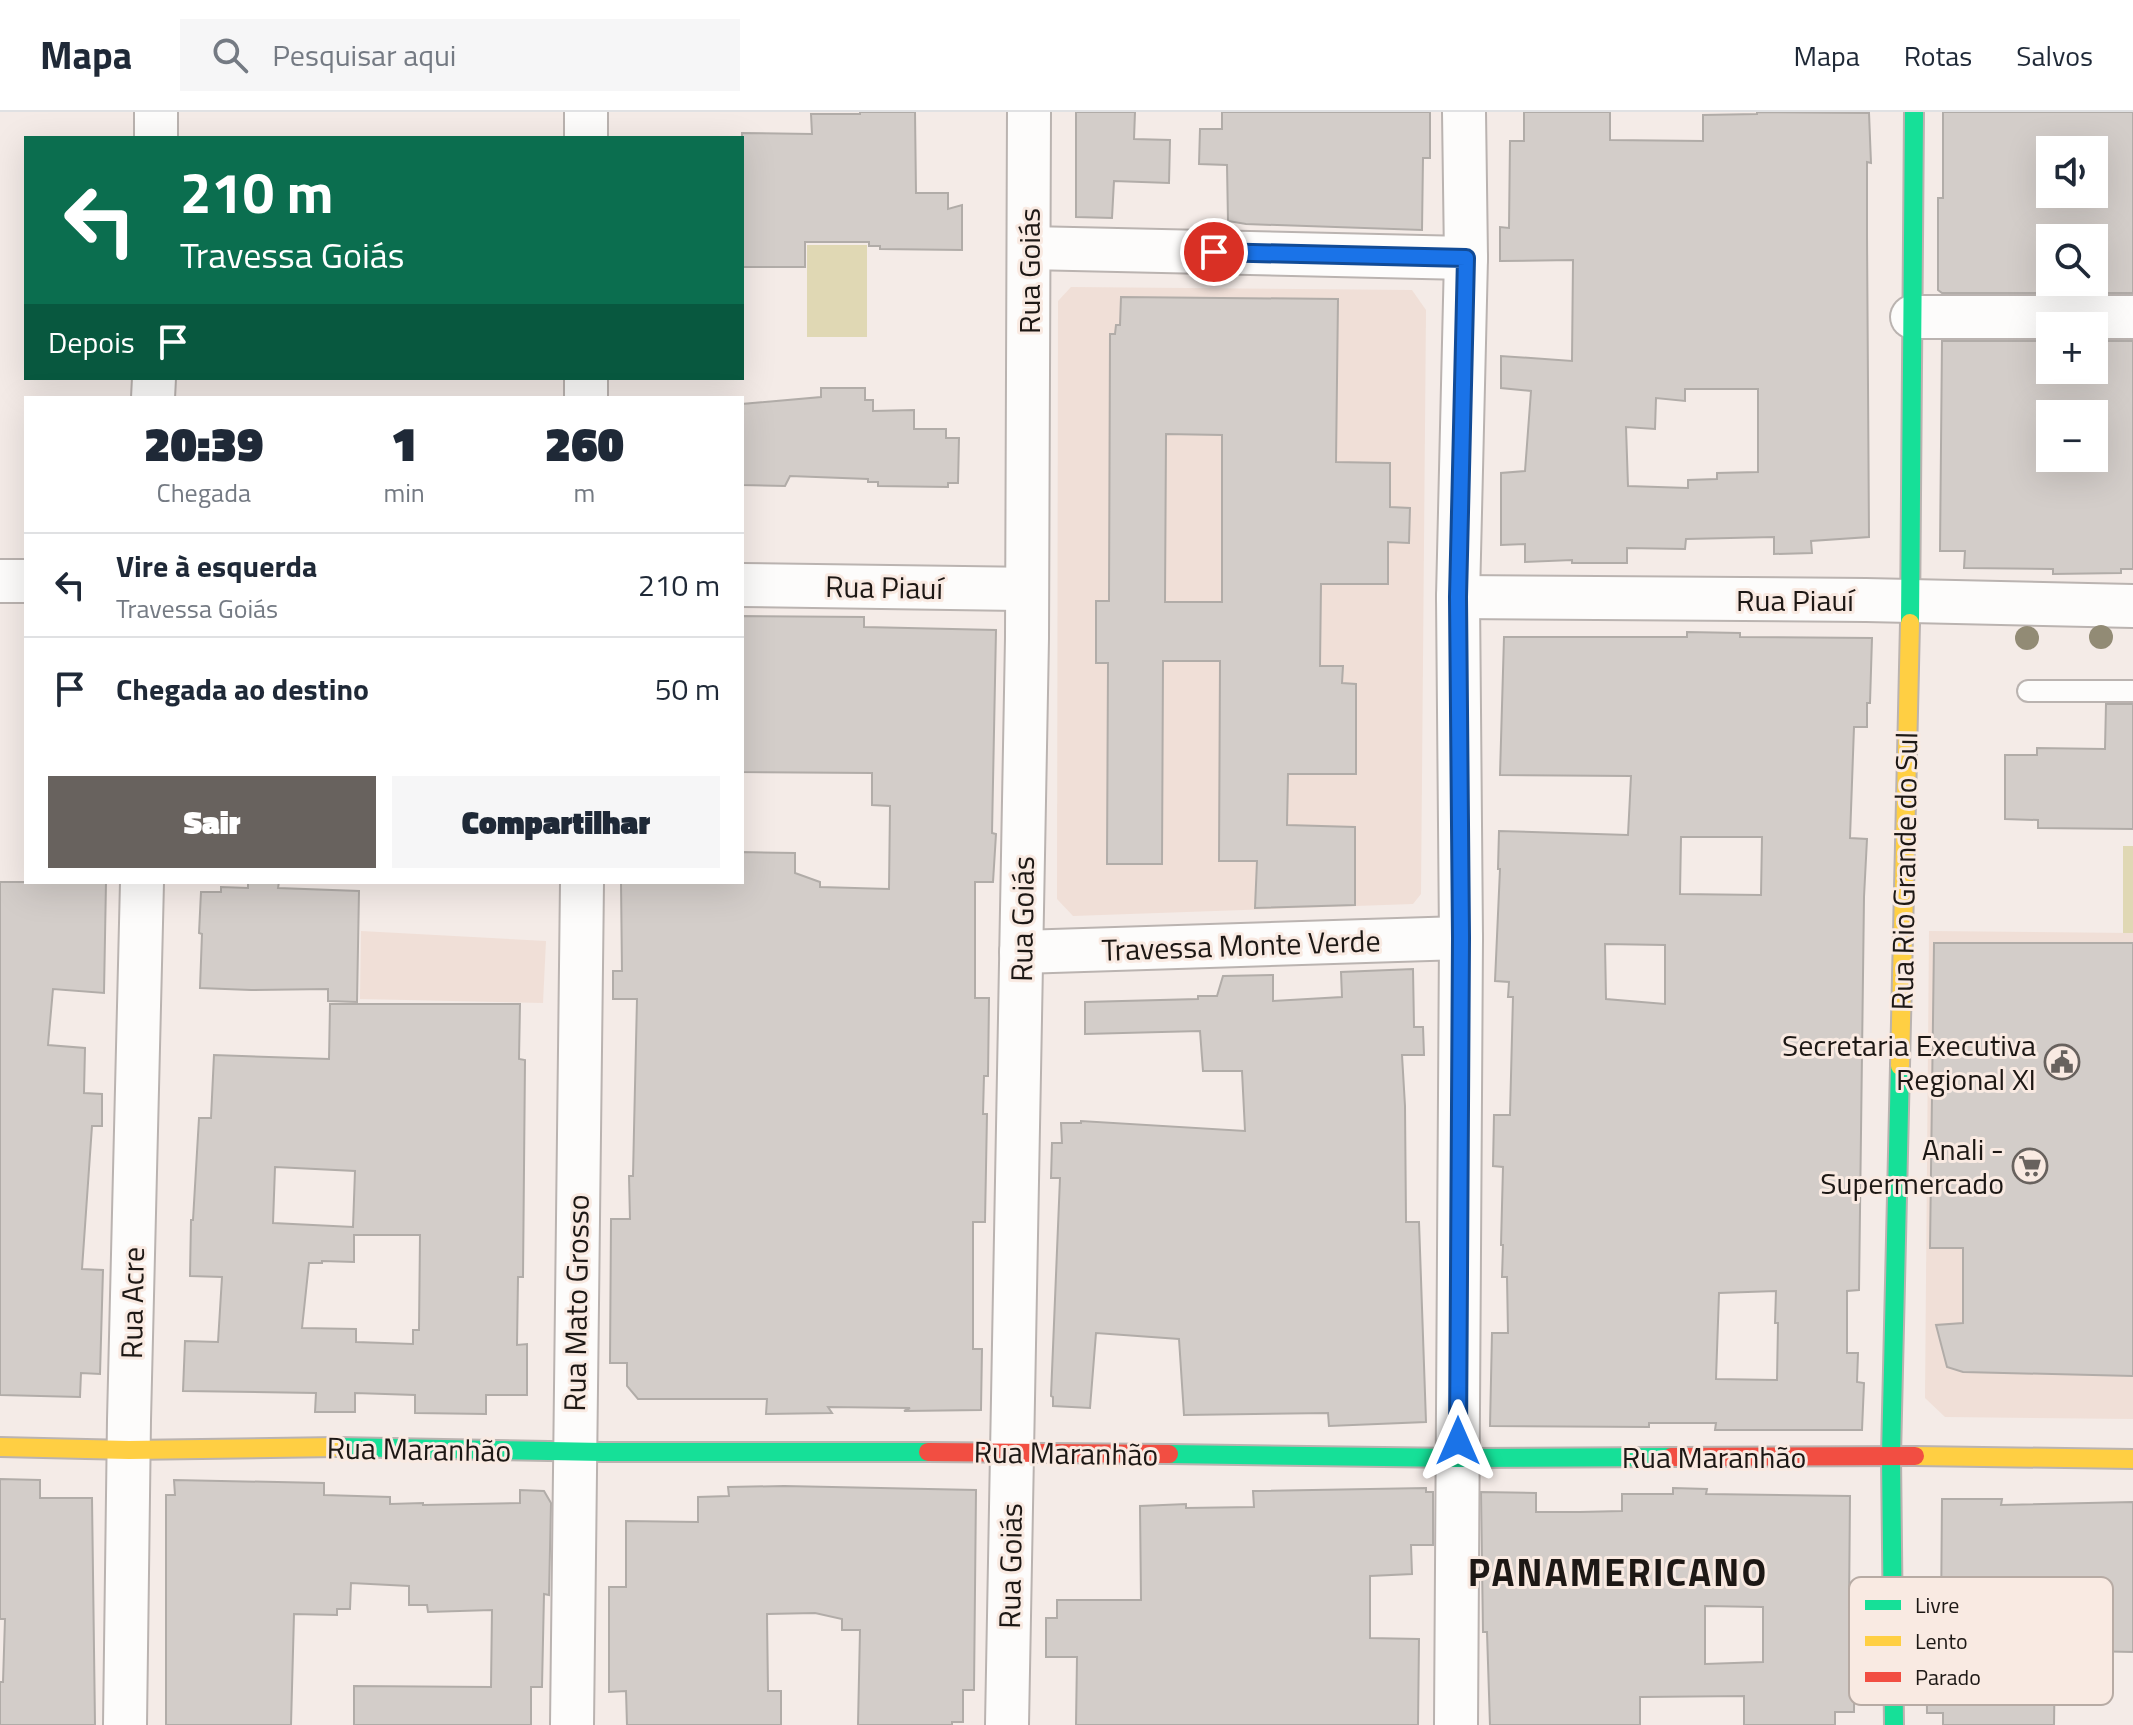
<!DOCTYPE html>
<html lang="pt">
<meta charset="utf-8">
<style>
body{margin:0;font-family:"Titillium Web",sans-serif;background:#f6f6f7;color:#1f2937;height:100vh;display:flex;flex-direction:column;font-size:30px;white-space:nowrap}
*{box-sizing:border-box;margin:0}
p{font-size:26px;color:#747a83}
.icon{flex:none;width:44px;height:44px;fill:none;stroke:currentColor;stroke-width:2;stroke-linecap:round;stroke-linejoin:round}
.map{position:relative;flex:1;overflow:hidden}
.panel{position:absolute;left:24px;top:284px;width:720px;height:488px;display:flex;flex-direction:column;background:#fff;border-radius:0px;box-shadow:0 8px 32px #0002}
.panel>*{flex:none}
.top-card{position:absolute;left:24px;top:24px;width:720px;height:244px;border-radius:0px;box-shadow:0 8px 32px #0002;background:#0b6e4f;color:#fff;overflow:hidden}
.fabs{position:absolute;left:2036px;top:24px;display:grid;gap:16px}
.fabs a{display:grid;place-items:center;width:72px;height:72px;border-radius:0px;background:#fff;box-shadow:0 8px 32px #0002;font-size:40px}
.pin{position:absolute;display:grid;place-items:center;width:68px;height:68px;color:#fff;margin:-34px;border:4px solid #fff;border-radius:50%;box-shadow:0 2px 8px #0007}
.me{position:absolute;width:88px;margin:-44px;rotate:0deg;stroke-linejoin:round;filter:drop-shadow(0 0 6px #0008)}
.turn{display:flex;align-items:center;gap:28px;height:168px;padding:0 24px;font-size:36px}
.turn .icon{width:104px;height:104px;stroke-width:2.5}
.turn b{display:block;font-size:56px;line-height:68px}
.then{display:flex;align-items:center;height:76px;padding:0 24px;background:#0003;gap:16px;font-size:30px}
.eta{display:flex;justify-content:space-evenly;align-items:center;height:136px;text-align:center}
.eta b{font-size:48px;font-weight:800;line-height:56px}
.primary-button{display:flex;gap:16px;margin-top:auto;padding:16px 24px}
.primary-button a{flex:1;height:92px;border-radius:0px;background:#68625e;color:#fff;font-size:32px;font-weight:800;line-height:92px;text-align:center}
.primary-button a+a{background:#f6f6f7;color:#1f2937}
ul{padding:0;list-style:none}
li{display:flex;align-items:center;gap:24px;height:104px;padding:0 24px;border-top:2px solid #e0e1e3}
li div{flex:1}
li b{display:block;font-size:30px}
li em{font-style:normal}
header{display:flex;align-items:center;gap:48px;box-sizing:border-box;height:112px;padding:0 40px;background:#fff;border-bottom:2px solid #e0e1e3}
header strong{font-size:38px}
nav{display:flex;gap:44px;margin-inline-start:auto;font-size:28px}
.search{width:560px;height:72px;background:#f6f6f7;display:flex;align-items:center;gap:20px;box-sizing:border-box;padding:0 28px;border-radius:0px;color:#747a83;font-size:30px}
.map>svg:first-child{display:block}
.built{fill:#f0dfd7}
.green{fill:#e0d8b4}
.building{fill:#d3cdc9;stroke:#b1aca8;stroke-width:2;fill-rule:evenodd}
.lines{fill:none;stroke-linecap:round;stroke-linejoin:round}
.lane-casing{stroke:#bab3b0;stroke-width:24}
.street-casing{stroke:#bab3b0;stroke-width:46}
.fast-casing{stroke:#bab3b0;stroke-width:22}
.slow-casing{stroke:#bab3b0;stroke-width:22}
.jam-casing{stroke:#bab3b0;stroke-width:22}
.lane{stroke:#fdfcfb;stroke-width:20}
.street{stroke:#fdfcfb;stroke-width:42}
.fast{stroke:#16e098;stroke-width:18}
.slow{stroke:#ffcf43;stroke-width:18}
.jam{stroke:#f24e42;stroke-width:18}
.tree{fill:#928b75}
.route-casing{stroke:#114b97;stroke-width:20}
.route{stroke:#1a73e8;stroke-width:14}
.labels{text-anchor:middle;dominant-baseline:central;stroke-width:6;stroke-linejoin:round;paint-order:stroke}
.street-label{font-size:30px;fill:#1d1815;stroke:#f9eae2}
.poi-label{font-size:30px;fill:#1d1815;stroke:#f9eae2;text-anchor:end}
.district-label{font-size:38px;font-weight:bold;letter-spacing:2px;fill:#1d1815;stroke:#f9eae2}
.key{fill:#f9eae2;stroke:#b7aba4;stroke-width:2}
.key-label{font-size:22px;fill:#1d1815}
</style>
<header>
<strong>Mapa</strong>
<div class="search"><svg class="icon" aria-label="search" viewBox="0 0 24 24"><circle cx="10" cy="10" r="6"/><path d="M15 15l6 6"/></svg>Pesquisar aqui</div>
<nav><a>Mapa</a><a>Rotas</a><a>Salvos</a></nav>
</header>
<div class="map">
<svg width="2133" height="1613" viewBox="0 0 2133 1613">
<rect width="100%" height="100%" fill="#f4ebe7"/>
<g class="built">
<polygon points="1071,175 1412,178 1426,198 1421,782 1413,792 1073,804 1057,787 1058,189"/>
<polygon points="361,819 546,829 543,891 360,887"/>
<polygon points="1929,819 2133,821 2133,1307 1945,1305 1925,1286"/>
</g>
<g class="green">
<rect x="807" y="133" width="60" height="92"/>
<rect x="2123" y="734" width="10" height="87"/>
</g>
<g class="building">
<polygon points="860,0 915,0 916,81 948,81 948,97 962,93 962,138 880,137 880,134 869,134 869,130 805,130 805,155 742,155 742,21 812,22 811,2 860,2"/>
<polygon points="1076,0 1135,0 1134,27 1170,28 1169,71 1114,69 1112,106 1076,105"/>
<polygon points="1222,0 1430,0 1430,46 1423,46 1422,118 1246,112 1228,109 1227,53 1199,52 1200,17 1222,17"/>
<path d="M1524,0H1610V28L1703,29V3L1757,2V0L1869,1L1871,51L1867,50V123L1869,425L1811,429L1812,441L1774,442V425L1686,427L1685,437L1627,436V451H1572V448L1525,450V432L1501,433V361L1525,359L1531,279L1501,276V244L1572,249L1573,148L1500,149V115L1509,116L1510,29H1524ZM1685,277H1758V360L1717,361V367L1688,368V376L1628,374L1626,315L1655,317L1656,286L1685,289Z"/>
<path d="M1943,0H2133V181H1942L1938,178V86H1943ZM2050,38H2094V82H2050ZM2050,126H2094V170H2050Z"/>
<path d="M1121,185L1338,187L1336,350L1390,351V395L1410,396L1409,431L1388,430V472H1321L1320,554H1343L1342,571L1356,572V662H1288L1287,713L1355,715V793L1255,796L1257,749H1219L1220,549H1163L1162,752H1107L1108,551H1096V489H1109L1110,222H1115L1116,213H1120ZM1166,322L1222,323V490H1165Z"/>
<path d="M1942,229H2050V258H2094V229H2133V457H2121V461L2053,462V457L1964,456L1965,439H1940ZM2050,302H2094V346H2050Z"/>
<polygon points="821,276 865,276 865,288 873,288 873,299 914,298 914,317 946,317 946,326 959,326 958,371 948,371 948,375 878,374 878,370 868,370 868,367 790,364 785,374 742,373 742,292 821,285"/>
<polygon points="742,504 864,505 864,515 996,518 992,721 996,722 993,770 975,770 975,886 989,886 988,964 984,964 983,1002 987,1002 985,1110 973,1110 973,1237 982,1237 981,1298 904,1299 910,1296 828,1295 832,1301 766,1302 767,1287 638,1287 627,1274 627,1251 610,1251 611,1107 630,1107 629,1064 633,1064 634,1018 637,887 613,887 613,859 622,859 621,770 742,770 742,740 795,741 795,761 820,770 820,775 889,777 890,694 872,693 872,661 742,660"/>
<path d="M1687,520L1740,521V525L1872,526L1870,591H1867V615H1854L1850,726L1867,727L1864,785L1859,1178L1847,1179V1241H1858L1857,1270L1864,1271L1862,1318H1715L1716,1311H1649V1315L1490,1314L1492,1221H1508L1507,1165H1502L1503,1133H1501L1503,1055L1493,1054L1494,1003H1510L1513,885H1508L1509,870L1495,869L1500,757H1498L1499,719L1628,723L1631,664L1500,663L1504,525H1687ZM1681,725H1762L1761,783L1680,782ZM1605,832L1665,833V892L1606,887ZM1776,1179L1775,1211H1778L1777,1268L1716,1267L1719,1181Z"/>
<polygon points="2106,592 2133,592 2133,717 2038,716 2038,708 2005,707 2005,643 2037,643 2037,636 2105,637"/>
<polygon points="0,770 106,770 104,881 53,877 48,933 85,936 84,981 102,982 102,1014 92,1014 82,1157 103,1158 100,1262 81,1261 80,1285 0,1283"/>
<polygon points="248,770 279,770 278,776 359,779 357,890 328,889 328,877 251,878 200,876 202,822 199,821 201,780 221,780 221,775 248,776"/>
<polygon points="1934,831 2133,831 2133,1264 1963,1260 1947,1255 1936,1213 1963,1211 1963,1136 1930,1136"/>
<polygon points="1413,857 1414,915 1423,915 1424,943 1402,943 1405,994 1406,1110 1419,1110 1426,1310 1329,1314 1328,1301 1184,1303 1179,1227 1096,1221 1090,1296 1053,1294 1053,1285 1051,1284 1060,1066 1051,1066 1052,1031 1062,1031 1061,1011 1081,1011 1081,1009 1245,1019 1242,959 1203,959 1200,919 1085,922 1085,890 1198,887 1198,884 1217,884 1223,864 1273,863 1273,889 1342,885 1341,860"/>
<path d="M330,892H520L519,947L525,948L523,1165H518L517,1233L527,1232V1283H486V1302L415,1301V1283L355,1281V1300H315L316,1281L183,1279L185,1229L218,1230L222,1165L190,1164L191,1108H193L199,1006H211L214,943L329,947ZM275,1055L355,1059L353,1115L273,1111ZM354,1123H420L419,1218H413V1232L356,1230V1217L302,1216L309,1151H322V1149L354,1150Z"/>
<polygon points="0,1367 40,1368 40,1386 92,1386 95,1613 0,1613 0,1570 3,1570 5,1507 0,1507"/>
<polygon points="174,1368 324,1371 324,1383 390,1385 390,1392 423,1391 423,1393 520,1391 520,1378 544,1379 551,1391 549,1483 544,1482 542,1575 531,1575 531,1613 354,1613 354,1574 491,1575 492,1498 428,1500 427,1493 409,1493 409,1474 351,1471 350,1497 337,1497 337,1503 294,1502 291,1613 166,1613 166,1383 175,1383"/>
<polygon points="784,1374 976,1378 974,1578 963,1578 963,1610 952,1610 952,1613 858,1613 860,1518 842,1518 842,1507 815,1501 767,1502 768,1579 781,1579 781,1613 627,1613 626,1579 609,1580 609,1475 626,1475 626,1409 698,1410 698,1385 729,1384 728,1375"/>
<polygon points="1426,1376 1426,1380 1433,1380 1433,1433 1411,1433 1412,1462 1370,1464 1370,1526 1419,1527 1418,1613 1076,1613 1077,1545 1046,1545 1046,1506 1057,1506 1057,1488 1141,1488 1140,1394 1186,1392 1186,1396 1254,1395 1253,1379"/>
<path d="M1673,1376L1707,1377L1706,1382L1850,1384L1849,1495H1855L1854,1600H1835V1613H1744V1584L1640,1585V1613H1490L1487,1520H1483L1481,1380L1536,1381V1400H1580L1622,1399V1382H1673ZM1705,1494L1763,1495V1550L1705,1552Z"/>
<polygon points="1942,1387 2002,1387 2001,1393 2133,1390 2133,1540 2087,1539 2087,1543 2055,1542 2054,1613 1943,1613 1943,1601 1927,1601 1926,1507 1941,1507"/>
</g>
<g class="lines">
<g class="lane-casing">
<polyline id="lane" points="2028,579 2133,579"/>
</g>
<g class="street-casing">
<g id="street">
<polyline points="156,0 156,26"/>
<polyline points="586,26 586,0"/>
<polyline points="1029,136 1466,146"/>
<polyline points="1912,205 2133,205"/>
<polyline points="153,286 154,266"/>
<polyline points="586,286 586,266"/>
<polyline points="0,469 26,469"/>
<polyline points="742,473 1027,477"/>
<polyline points="1458,485 1866,488 2133,494"/>
<polyline points="1021,840 1461,826"/>
<polyline points="125,1613 129,1308 142,770"/>
<polyline points="572,1613 582,770"/>
<polyline points="1007,1613 1027,526 1029,0"/>
<polyline points="1456,1613 1461,826 1458,485 1466,146 1464,0"/>
</g>
</g>
<g class="fast-casing">
<g id="fast">
<polyline points="1910,511 1914,0"/>
<polyline points="337,1335 603,1340 928,1340"/>
<polyline points="1169,1342 1458,1346 1671,1345"/>
<polyline points="1894,1613 1891,1344 1900,954"/>
</g>
</g>
<g class="slow-casing">
<g id="slow">
<polyline points="1900,954 1910,511"/>
<polyline points="0,1335 129,1338 337,1335"/>
<polyline points="1915,1344 2133,1347"/>
</g>
</g>
<g class="jam-casing">
<g id="jam">
<polyline points="928,1340 1169,1342"/>
<polyline points="1671,1345 1915,1344"/>
</g>
</g>
<use href="#lane" class="lane"/>
<use href="#street" class="street"/>
<use href="#fast" class="fast"/>
<use href="#slow" class="slow"/>
<use href="#jam" class="jam"/>
</g>
<g class="tree">
<circle cx="2101" cy="525" r="12"/>
<circle cx="2027" cy="526" r="12"/>
</g>
<g class="lines">
<g class="route-casing">
<polyline id="route" points="1214,140 1466,146 1458,485 1461,826 1458,1329"/>
</g>
<use href="#route" class="route"/>
</g>
<defs>
<g id="civic-ring" transform="scale(1.8)"><circle r="9.5" fill="#f9eae2" stroke="#68625e" stroke-width="1.5"/><path d="M-.6-6.5H3V-4.5H.6V-3L4-1V1h2V6H-6V1h2V-1L-.6-3ZM-1.2 2.5V6h2.4V2.5Z" fill="#68625e"/></g>
<g id="supermarket-ring" transform="scale(1.8)"><circle r="9.5" fill="#f9eae2" stroke="#68625e" stroke-width="1.5"/><path d="M-6-5.5h2.5l.6 2H6L4.5 2H-2.5L-4.4-4H-6ZM-1.5 3.2a1.3 1.3 0 1 0 .1 0ZM3 3.2a1.3 1.3 0 1 0 .1 0Z" fill="#68625e"/></g>
</defs>
<g fill-rule="evenodd">
<use href="#civic-ring" x="2062" y="950"/>
<use href="#supermarket-ring" x="2030" y="1054"/>
</g>
<g class="labels">
<g class="street-label">
<text transform="translate(1029 159) rotate(-90)">Rua Goiás</text>
<text transform="translate(884 475) rotate(1)">Rua Piauí</text>
<text x="1795" y="488">Rua Piauí</text>
<text transform="translate(1904 759) rotate(-89)">Rua Rio Grande do Sul</text>
<text transform="translate(1022 807) rotate(-89)">Rua Goiás</text>
<text transform="translate(1241 833) rotate(-2)">Travessa Monte Verde</text>
<text transform="translate(132 1191) rotate(-89)">Rua Acre</text>
<text transform="translate(576 1191) rotate(-89)">Rua Mato Grosso</text>
<text transform="translate(419 1337) rotate(1)">Rua Maranhão</text>
<text transform="translate(1066 1341) rotate(1)">Rua Maranhão</text>
<text x="1714" y="1345">Rua Maranhão</text>
<text transform="translate(1010 1454) rotate(-89)">Rua Goiás</text>
</g>
<g class="poi-label">
<text x="2036" y="933">Secretaria Executiva<tspan x="2036" dy="34">Regional XI</tspan></text>
<text x="2004" y="1037">Anali -<tspan x="2004" dy="34">Supermercado</tspan></text>
</g>
<g class="district-label">
<text x="1618" y="1460">PANAMERICANO</text>
</g>
</g>
<rect x="1849" y="1465" width="264" height="128" rx="12" class="key"/>
<rect x="1865" y="1488" width="36" height="10" fill="#16e098"/>
<rect x="1865" y="1524" width="36" height="10" fill="#ffcf43"/>
<rect x="1865" y="1560" width="36" height="10" fill="#f24e42"/>
<g class="key-label">
<text x="1915" y="1501">Livre</text>
<text x="1915" y="1537">Lento</text>
<text x="1915" y="1573">Parado</text>
</g>
</svg>
<div class="fabs">
<a><svg class="icon" aria-label="sound" viewBox="0 0 24 24"><path d="M4 9h4l5-4v14l-5-4H4zM17 9q2 3 0 6"/></svg></a>
<a><svg class="icon" aria-label="search" viewBox="0 0 24 24"><circle cx="10" cy="10" r="6"/><path d="M15 15l6 6"/></svg></a>
<a>+</a>
<a>−</a>
</div>
<div class="pin" style="left:1214px;top:140px;background:#d93025"><svg class="icon" aria-label="arrive" viewBox="0 0 24 24"><path d="M6 21V4h12l-3 4 3 4H6"/></svg></div>
<svg class="me" style="left:1458px;top:1329px" viewBox="-20 -20 40 40"><path d="M0-17L14 15 0 8-14 15z" fill="#1a73e8" stroke="#fff" stroke-width="4"/></svg>
<div class="top-card">
<div class="turn"><svg class="icon" aria-label="left" viewBox="0 0 24 24"><path d="M17 20v-9H6M10 6l-5 5 5 5"/></svg><div><b>210 m</b>Travessa Goiás</div></div>
<div class="then">Depois<svg class="icon" aria-label="arrive" viewBox="0 0 24 24"><path d="M6 21V4h12l-3 4 3 4H6"/></svg></div>
</div>
<section class="panel">
<div class="eta">
<div><b>20:39</b><p>Chegada</p></div>
<div><b>1</b><p>min</p></div>
<div><b>260</b><p>m</p></div>
</div>
<ul>
<li><svg class="icon" aria-label="left" viewBox="0 0 24 24"><path d="M17 20v-9H6M10 6l-5 5 5 5"/></svg><div><b>Vire à esquerda</b><p>Travessa Goiás</p></div><em>210 m</em></li>
<li><svg class="icon" aria-label="arrive" viewBox="0 0 24 24"><path d="M6 21V4h12l-3 4 3 4H6"/></svg><div><b>Chegada ao destino</b></div><em>50 m</em></li>
</ul>
<div class="primary-button"><a>Sair</a><a>Compartilhar</a></div>
</section>
</div>
